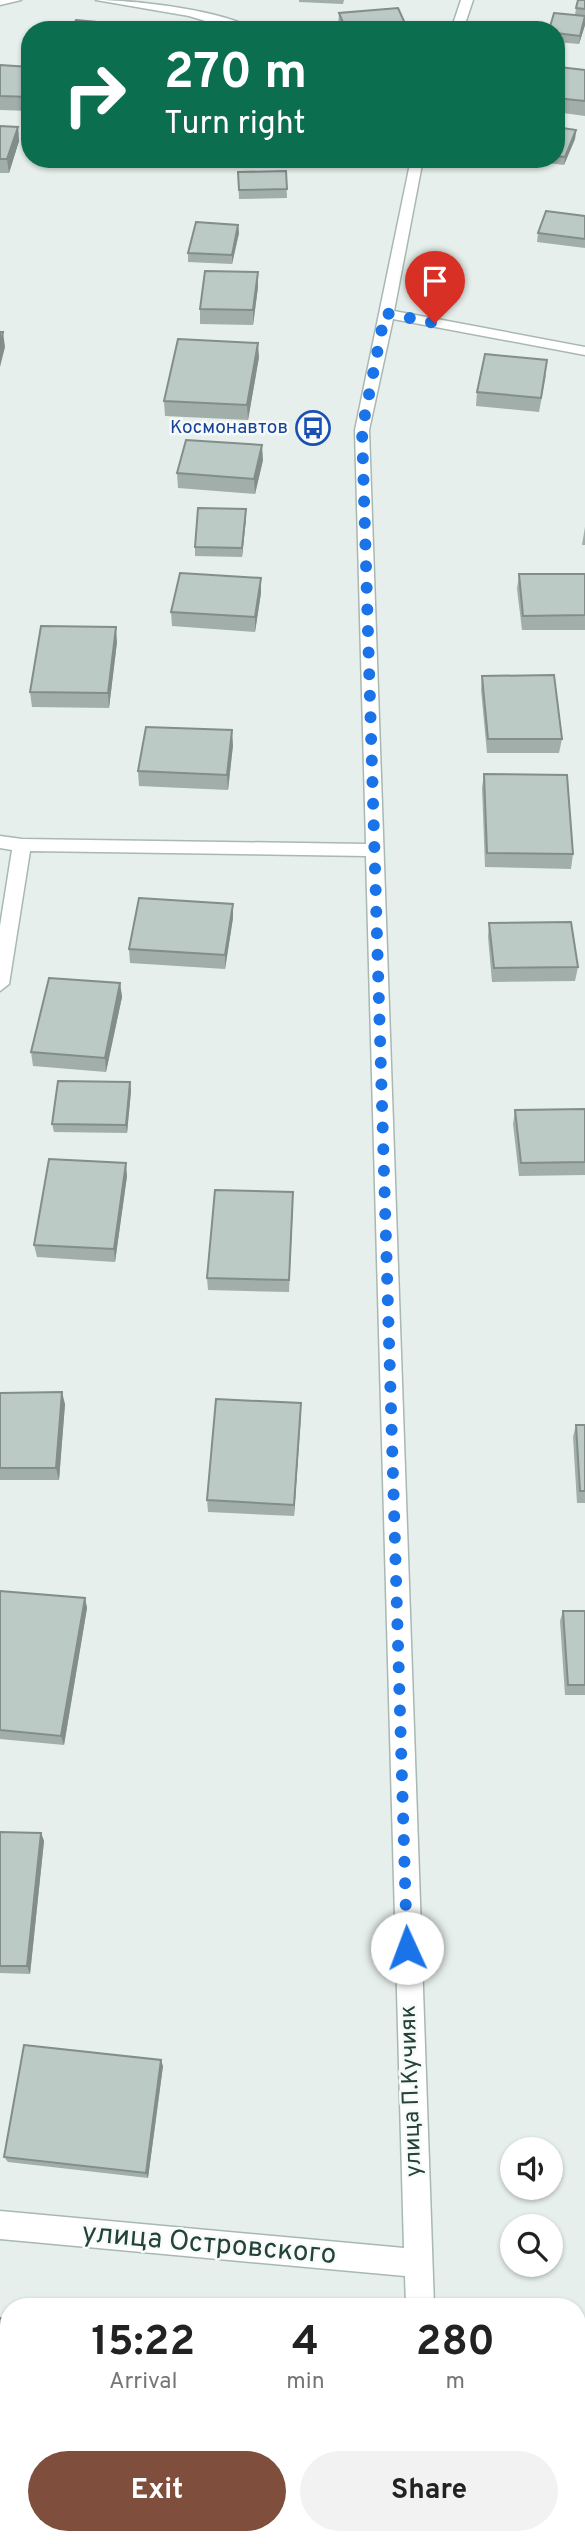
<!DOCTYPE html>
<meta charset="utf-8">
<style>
body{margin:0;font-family:Overpass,sans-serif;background:#f2f2f2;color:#222;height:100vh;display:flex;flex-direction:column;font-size:26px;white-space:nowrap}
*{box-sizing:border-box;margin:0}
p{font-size:23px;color:#767676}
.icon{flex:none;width:38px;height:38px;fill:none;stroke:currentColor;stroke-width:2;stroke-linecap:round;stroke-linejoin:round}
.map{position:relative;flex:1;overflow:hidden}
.panel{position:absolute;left:0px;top:2298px;width:586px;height:247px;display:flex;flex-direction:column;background:#fff;border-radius:28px 28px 0 0;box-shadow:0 2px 5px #0004}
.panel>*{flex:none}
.guide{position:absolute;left:21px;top:21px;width:544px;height:147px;border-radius:28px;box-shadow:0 2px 5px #0004;background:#0b6e4f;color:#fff;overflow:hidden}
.fabs{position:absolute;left:500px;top:2137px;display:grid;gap:14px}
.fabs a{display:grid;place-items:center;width:63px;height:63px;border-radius:50%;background:#fff;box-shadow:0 2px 5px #0004;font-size:35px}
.pin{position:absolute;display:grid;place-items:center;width:60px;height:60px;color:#fff;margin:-72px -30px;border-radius:50% 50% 50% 0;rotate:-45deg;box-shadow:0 0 7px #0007}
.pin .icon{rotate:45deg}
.me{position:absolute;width:77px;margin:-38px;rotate:358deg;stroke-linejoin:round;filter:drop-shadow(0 0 5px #0008)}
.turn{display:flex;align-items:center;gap:24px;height:147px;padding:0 28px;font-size:32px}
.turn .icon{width:91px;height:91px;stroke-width:2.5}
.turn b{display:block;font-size:49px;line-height:60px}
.eta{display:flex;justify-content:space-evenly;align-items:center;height:119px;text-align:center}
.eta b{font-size:42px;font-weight:700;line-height:49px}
.button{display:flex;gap:14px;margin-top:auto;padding:14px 28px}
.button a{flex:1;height:80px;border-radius:42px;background:#804e3d;color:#fff;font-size:28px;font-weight:700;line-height:80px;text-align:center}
.button a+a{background:#f2f2f2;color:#222}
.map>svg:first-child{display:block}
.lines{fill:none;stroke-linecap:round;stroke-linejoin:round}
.minor-casing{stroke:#a8b8b2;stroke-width:3}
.minor{fill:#fff;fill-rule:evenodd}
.wall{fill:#a1aea9}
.shaded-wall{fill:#838d89}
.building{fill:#bbcac4;stroke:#838d89;stroke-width:2}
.route{stroke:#1a73e8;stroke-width:12;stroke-dasharray:0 21.6}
.labels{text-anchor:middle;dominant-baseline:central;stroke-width:5;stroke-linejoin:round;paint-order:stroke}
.far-transit-label{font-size:19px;fill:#164399;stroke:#f7fbf9;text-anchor:end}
.street-label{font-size:23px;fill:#24423a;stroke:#f7fbf9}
.near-street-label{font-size:28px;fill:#24423a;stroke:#f7fbf9}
</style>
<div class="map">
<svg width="585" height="2544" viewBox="0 0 585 2544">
<rect width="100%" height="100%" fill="#e6efeb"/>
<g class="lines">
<g class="minor-casing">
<g id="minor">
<polygon points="0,0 21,0 0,5"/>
<path d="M96,0C132,0 225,10 254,30H235L189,16Z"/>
<polygon points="461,0 473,0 463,30 451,30"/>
<polygon points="411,159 423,159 394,311 585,347 585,355 393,319 369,430 434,2306 406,2306 405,2276 0,2239 0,2211 404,2248 366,856 30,851 9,984 0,991 0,926 12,850 0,848 0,836 22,839 366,844 355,430"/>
<rect x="419" y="2536" width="30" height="8"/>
</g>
</g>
<use href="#minor" class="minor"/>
</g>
<g class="wall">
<polygon points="299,0 344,0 343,4 299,2"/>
<polygon points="585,0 585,25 579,44 556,42 556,30 575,15 576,8"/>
<polygon points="339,13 408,30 339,30 338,27"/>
<polygon points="0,65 30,67 30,111 0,110"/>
<polygon points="585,70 585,116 556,112 556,74"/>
<polygon points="0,126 18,127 19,141 9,173 0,173"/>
<polygon points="556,127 576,130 575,139 564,165 523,160 556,159"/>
<polygon points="286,171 287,198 239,199 238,172"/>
<polygon points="585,216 585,248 537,242 538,233"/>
<polygon points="238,225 239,233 232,264 188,262 188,253"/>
<polygon points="258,272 258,287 253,325 200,324 200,309"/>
<polygon points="259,357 248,420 165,416 164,401"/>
<polygon points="546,375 539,412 476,406 477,392"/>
<polygon points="263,460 255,494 178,488 177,473"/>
<polygon points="246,518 242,557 195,556 195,547"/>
<polygon points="585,527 585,545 582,545"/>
<polygon points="519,574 585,574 585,630 522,630 517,589"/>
<polygon points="261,593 255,632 172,626 171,612"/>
<polygon points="117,642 109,708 32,707 30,692"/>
<polygon points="482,676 562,739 559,753 487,753 481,690"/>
<polygon points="233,745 228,790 139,786 138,771"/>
<polygon points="484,774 573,854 571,869 485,867 482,788"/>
<polygon points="233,904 233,918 225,969 130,963 129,949"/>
<polygon points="489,923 578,967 575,981 492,982 488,937"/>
<polygon points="120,983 122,997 106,1072 33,1066 31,1052"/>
<polygon points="130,1082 131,1091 127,1133 54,1132 52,1124"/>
<polygon points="585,1109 585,1175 519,1176 513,1124 515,1110"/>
<polygon points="127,1176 115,1262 37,1257 34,1245"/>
<polygon points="293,1205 289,1292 208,1290 207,1278"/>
<polygon points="0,1393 65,1404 59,1480 0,1480"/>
<polygon points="301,1403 294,1516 208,1512 207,1500"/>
<polygon points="576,1425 585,1425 585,1503 577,1503 573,1437"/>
<polygon points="0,1591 85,1598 87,1608 64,1745 0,1739"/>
<polygon points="563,1611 585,1611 585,1695 565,1695 560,1621"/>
<polygon points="0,1832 41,1833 44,1841 30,1974 0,1973"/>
<polygon points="163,2066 148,2178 8,2162 4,2157"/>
</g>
<g class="shaded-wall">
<polygon points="585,19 585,25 579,44 580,36"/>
<polygon points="18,127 19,141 9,173 7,159"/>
<polygon points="576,130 575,139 564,165 565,157"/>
<polygon points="238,225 239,233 232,264 232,255"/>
<polygon points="258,272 258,287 253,325 253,310"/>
<polygon points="3,332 5,347 0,367 0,345"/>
<polygon points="258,343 259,357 248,420 247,405"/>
<polygon points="262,445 263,460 255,494 254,479"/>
<polygon points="246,509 246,518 242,557 242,548"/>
<polygon points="261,578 261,593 255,632 255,617"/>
<polygon points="116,627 117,642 109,708 108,693"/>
<polygon points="232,730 233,745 228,790 227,775"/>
<polygon points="233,904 233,918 225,969 225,955"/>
<polygon points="120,983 122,997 106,1072 105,1058"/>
<polygon points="130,1082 131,1091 127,1133 126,1125"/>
<polygon points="126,1163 127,1176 115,1262 114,1249"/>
<polygon points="62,1392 65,1404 59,1480 56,1468"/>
<polygon points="301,1403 301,1415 294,1516 294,1505"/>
<polygon points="85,1598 87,1608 64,1745 61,1736"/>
<polygon points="41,1833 44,1841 30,1974 27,1966"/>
<polygon points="161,2060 163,2066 148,2178 146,2173"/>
</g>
<g class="building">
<polygon points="578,0 585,0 585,9 576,8"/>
<polygon points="398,8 408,30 346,30 339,13"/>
<polygon points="554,13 585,16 580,36 556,33 556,30 549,30"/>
<polygon points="76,20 120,24 117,30 71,30"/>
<polygon points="198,27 223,30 197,30"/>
<polygon points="0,65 30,67 30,97 0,96"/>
<polygon points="559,67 585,70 585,101 556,98 556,74"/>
<polygon points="0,126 18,127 7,159 0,159"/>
<polygon points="556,127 576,130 565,157 556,156"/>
<polygon points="286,171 287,189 239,190 238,172"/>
<polygon points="546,211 585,216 585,239 538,233"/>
<polygon points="196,222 238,225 232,255 188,253"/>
<polygon points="205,271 258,272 253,310 200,309"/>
<polygon points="0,332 3,332 0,345"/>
<polygon points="178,339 258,343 247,405 164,401"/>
<polygon points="485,354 547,360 541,398 477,392"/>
<polygon points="186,440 262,445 254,479 177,473"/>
<polygon points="198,508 246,509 242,548 195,547"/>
<polygon points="180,573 261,578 255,617 171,612"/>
<polygon points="519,574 585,574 585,615 523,616"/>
<polygon points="41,626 116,627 108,693 30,692"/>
<polygon points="554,675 562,739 488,739 482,676"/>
<polygon points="146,727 232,730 227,775 138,771"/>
<polygon points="484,774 567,775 573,854 487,853"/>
<polygon points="139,898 233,904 225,955 129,949"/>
<polygon points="571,922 578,967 494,968 489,923"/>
<polygon points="49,978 120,983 105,1058 31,1052"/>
<polygon points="58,1081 130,1082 126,1125 52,1124"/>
<polygon points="585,1109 585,1162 521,1163 515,1110"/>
<polygon points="49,1159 126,1163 114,1249 34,1245"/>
<polygon points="215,1190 293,1192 289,1280 207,1278"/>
<polygon points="62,1392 56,1468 0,1468 0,1393"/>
<polygon points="216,1399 301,1403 294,1505 207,1500"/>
<polygon points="576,1425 585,1425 585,1491 580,1491"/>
<polygon points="0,1591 85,1598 61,1736 0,1730"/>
<polygon points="563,1611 585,1611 585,1685 568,1685"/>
<polygon points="0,1832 41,1833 27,1966 0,1966"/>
<polygon points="24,2045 161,2060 146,2173 4,2157"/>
<rect x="0" y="2318" width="9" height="132"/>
</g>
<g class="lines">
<polyline class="route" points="407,1948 362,430 385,313 435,323"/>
</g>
<defs>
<g id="bus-ring" transform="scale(1.75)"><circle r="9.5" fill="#f7fbf9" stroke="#1a4fb4" stroke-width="1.5"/><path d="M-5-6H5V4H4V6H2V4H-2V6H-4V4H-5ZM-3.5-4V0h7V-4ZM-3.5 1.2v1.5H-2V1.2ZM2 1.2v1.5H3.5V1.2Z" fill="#1a4fb4"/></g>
</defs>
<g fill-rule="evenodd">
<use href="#bus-ring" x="313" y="428"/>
</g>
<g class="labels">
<g class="far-transit-label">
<text x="288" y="428">Космонавтов</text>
</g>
<g class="street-label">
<text transform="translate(412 2091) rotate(-92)">улица П.Кучияк</text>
</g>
<g class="near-street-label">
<text transform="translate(209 2245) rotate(5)">улица Островского</text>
</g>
</g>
</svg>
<div class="fabs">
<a><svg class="icon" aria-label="sound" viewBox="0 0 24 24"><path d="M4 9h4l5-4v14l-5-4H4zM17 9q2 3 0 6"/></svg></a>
<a><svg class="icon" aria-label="search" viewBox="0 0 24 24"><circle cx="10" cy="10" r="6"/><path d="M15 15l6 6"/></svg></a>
</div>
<div class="pin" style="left:435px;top:323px;background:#d93025"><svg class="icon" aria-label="arrive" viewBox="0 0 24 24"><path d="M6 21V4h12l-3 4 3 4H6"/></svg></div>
<svg class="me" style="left:407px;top:1948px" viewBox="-20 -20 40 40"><circle r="19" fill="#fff"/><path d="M0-13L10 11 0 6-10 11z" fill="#1a73e8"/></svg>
<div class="guide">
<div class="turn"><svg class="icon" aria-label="right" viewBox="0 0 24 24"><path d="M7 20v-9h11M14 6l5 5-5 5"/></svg><div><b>270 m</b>Turn right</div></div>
</div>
<section class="panel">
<div class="eta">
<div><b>15:22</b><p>Arrival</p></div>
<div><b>4</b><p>min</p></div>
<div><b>280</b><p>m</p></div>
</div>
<div class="button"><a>Exit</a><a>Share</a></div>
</section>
</div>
